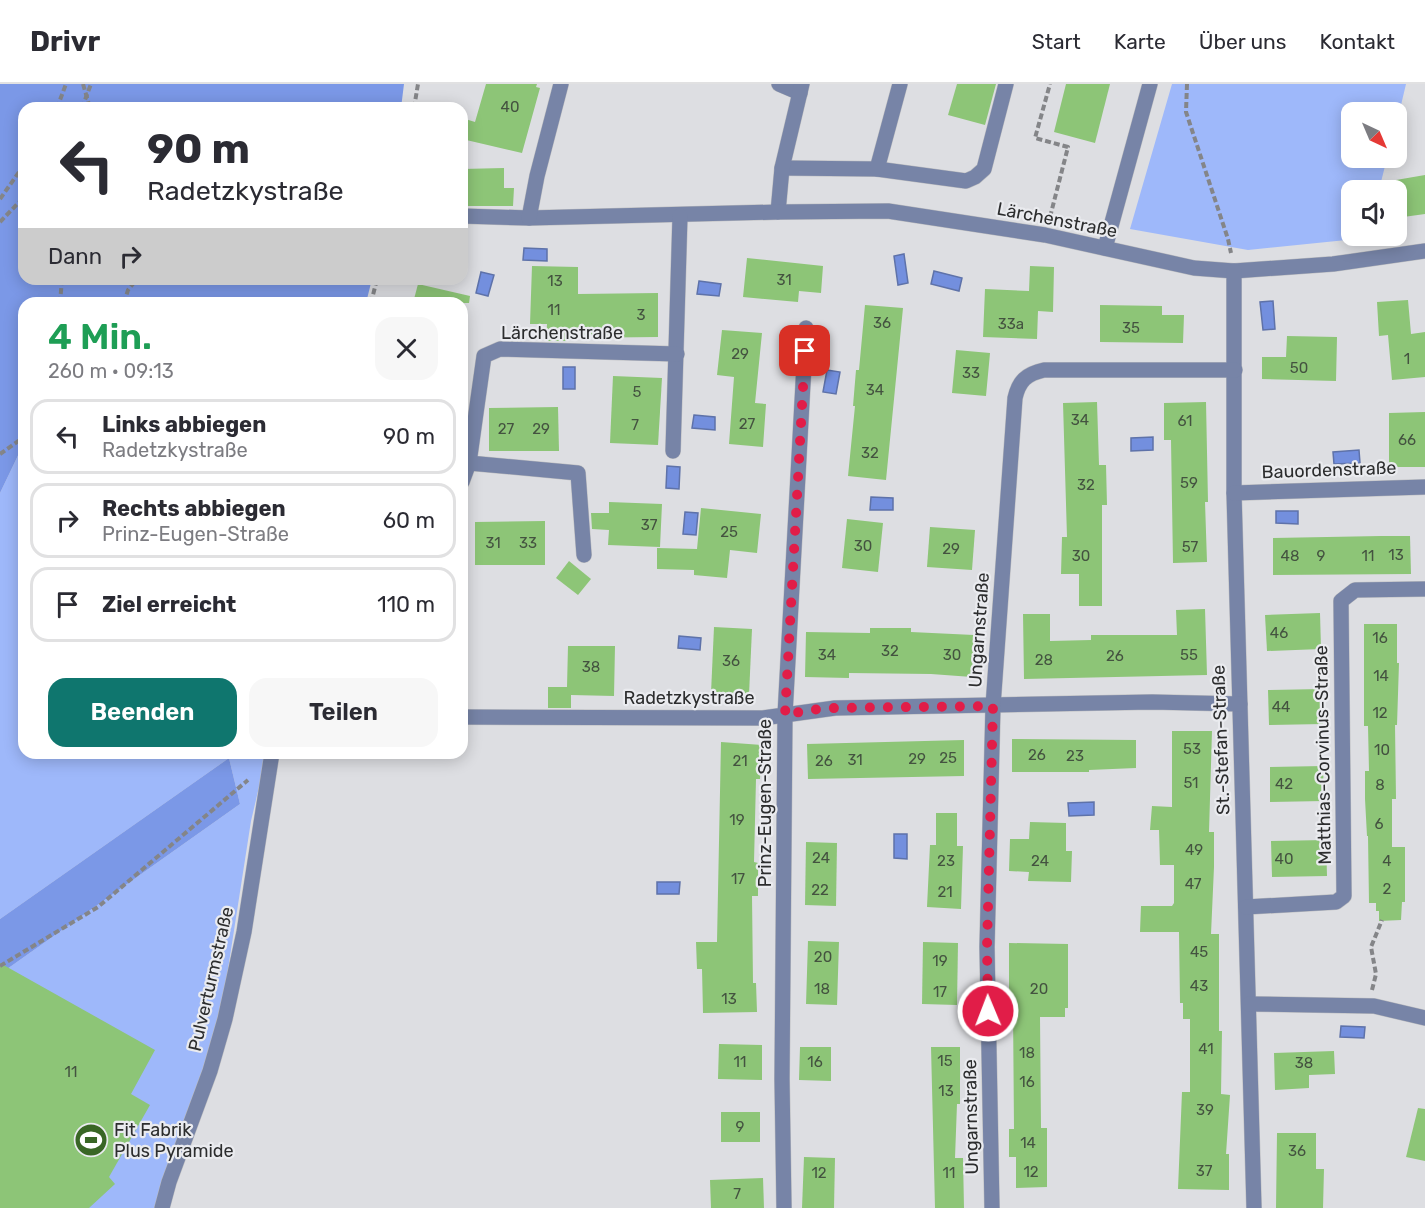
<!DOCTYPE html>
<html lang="de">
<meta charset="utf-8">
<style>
body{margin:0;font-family:Rubik,sans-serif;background:#f7f7f7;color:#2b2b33;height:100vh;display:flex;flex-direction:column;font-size:22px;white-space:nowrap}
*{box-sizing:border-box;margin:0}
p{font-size:20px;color:#7c7c81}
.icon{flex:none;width:33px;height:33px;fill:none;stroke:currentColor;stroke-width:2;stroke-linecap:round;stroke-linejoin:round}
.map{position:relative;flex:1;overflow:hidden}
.sheet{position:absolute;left:18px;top:213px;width:450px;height:462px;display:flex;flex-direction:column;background:#fff;border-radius:18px;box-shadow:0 3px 15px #0003}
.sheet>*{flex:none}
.banner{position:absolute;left:18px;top:18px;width:450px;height:183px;border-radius:18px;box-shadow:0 3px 15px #0003;background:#fff;color:#2b2b33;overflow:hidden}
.needle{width:39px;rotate:136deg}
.tools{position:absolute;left:1341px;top:18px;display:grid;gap:12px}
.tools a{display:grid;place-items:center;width:66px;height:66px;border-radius:12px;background:#fff;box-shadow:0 3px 15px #0003;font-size:30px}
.pin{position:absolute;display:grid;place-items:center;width:51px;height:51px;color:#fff;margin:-26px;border-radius:12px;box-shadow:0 3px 9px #0006}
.me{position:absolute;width:66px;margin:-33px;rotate:359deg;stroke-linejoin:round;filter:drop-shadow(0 0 4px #0008)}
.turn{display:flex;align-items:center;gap:21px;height:126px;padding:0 30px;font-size:27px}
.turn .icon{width:78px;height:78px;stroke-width:2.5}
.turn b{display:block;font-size:42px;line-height:51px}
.then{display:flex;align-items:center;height:57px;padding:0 30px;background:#0003;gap:12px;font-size:22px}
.round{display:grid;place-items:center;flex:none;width:63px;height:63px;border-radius:18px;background:#f7f7f7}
.summary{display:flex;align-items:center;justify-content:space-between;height:102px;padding:0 30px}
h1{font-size:36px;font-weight:600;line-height:45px;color:#1e9e55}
.cta{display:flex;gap:12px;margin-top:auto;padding:12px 30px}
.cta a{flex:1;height:69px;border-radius:18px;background:#0f766e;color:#fff;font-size:24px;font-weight:600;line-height:69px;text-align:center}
.cta a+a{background:#f7f7f7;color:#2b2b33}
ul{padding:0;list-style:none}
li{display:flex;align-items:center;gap:18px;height:75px;margin:0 12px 9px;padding:0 18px;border:3px solid #e1e1e2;border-radius:18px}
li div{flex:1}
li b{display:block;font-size:22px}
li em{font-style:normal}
header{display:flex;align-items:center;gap:36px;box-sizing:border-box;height:84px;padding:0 30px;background:#fff;border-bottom:2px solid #e1e1e2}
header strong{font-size:28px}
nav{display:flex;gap:33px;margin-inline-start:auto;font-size:21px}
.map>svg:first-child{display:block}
.green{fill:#9eb8fa}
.forest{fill:#7b98e7}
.water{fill:#738fde;stroke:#5e72a9;stroke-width:1.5}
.building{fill:#8dc577}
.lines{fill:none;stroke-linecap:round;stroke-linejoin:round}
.minor-casing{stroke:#babbbe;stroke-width:16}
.path{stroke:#848588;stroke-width:4;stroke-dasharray:6 3;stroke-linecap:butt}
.minor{stroke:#7784a7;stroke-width:15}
.route{stroke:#e11d48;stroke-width:10;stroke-dasharray:0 18}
.labels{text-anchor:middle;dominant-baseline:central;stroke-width:4.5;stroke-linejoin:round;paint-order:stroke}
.number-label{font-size:15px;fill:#445340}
.street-label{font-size:18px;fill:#2c2d2e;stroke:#eaebef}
.poi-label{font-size:18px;fill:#2c2d2e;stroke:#eaebef;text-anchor:start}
</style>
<header>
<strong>Drivr</strong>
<nav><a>Start</a><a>Karte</a><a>Über uns</a><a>Kontakt</a></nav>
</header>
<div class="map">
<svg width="1425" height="1124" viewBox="0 0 1425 1124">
<rect width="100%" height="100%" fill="#dddee2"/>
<g class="green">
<polygon points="1172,0 1406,0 1397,38 1396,28 1352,28 1352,74 1387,74 1379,106 1352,106 1352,152 1367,152 1366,154 1248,166 1130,145"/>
<polygon points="24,359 24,669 267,669 251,737 221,930 159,1124 0,1124 0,890 240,720 229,674 0,835 0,409"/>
</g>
<g class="forest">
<polygon points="0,0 404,0 401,24 24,24 24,195 372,195 366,219 24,219 24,359 0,409"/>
<polygon points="229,674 240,720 0,890 0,835"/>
</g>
<g class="water">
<polygon points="524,164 547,165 547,177 523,176"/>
<polygon points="904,170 908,199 898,201 894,172"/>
<polygon points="934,187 962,194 959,207 931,200"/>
<polygon points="481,188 494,191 488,212 476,209"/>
<polygon points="699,197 721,200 719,212 697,210"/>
<polygon points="1273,217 1275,245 1263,246 1260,218"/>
<rect x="563" y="283" width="12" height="22"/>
<polygon points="827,286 840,288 836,310 823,308"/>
<polygon points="694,331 715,333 715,346 692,344"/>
<polygon points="1153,353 1153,366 1131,367 1131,354"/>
<polygon points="1359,366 1360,379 1334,380 1333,368"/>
<polygon points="667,382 680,383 679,405 666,404"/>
<polygon points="871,413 893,414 893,426 870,426"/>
<polygon points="1276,427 1298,427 1298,440 1276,439"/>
<polygon points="685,428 698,429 696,451 683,450"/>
<polygon points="679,552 701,554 700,566 678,564"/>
<polygon points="1094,718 1094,731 1069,732 1068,719"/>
<polygon points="894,750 907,750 907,775 894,774"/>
<polygon points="657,798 680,798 679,810 657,810"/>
<polygon points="1341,942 1365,943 1364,954 1340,953"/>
</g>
<g class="building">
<polygon points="486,0 537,0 536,3 540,4 522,69 462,55 462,34 475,38"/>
<polygon points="957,0 996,0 985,41 948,31"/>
<polygon points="1066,0 1110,0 1095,59 1054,48"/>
<polygon points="504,84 504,104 514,104 513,122 462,122 462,85"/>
<polygon points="1425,91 1425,130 1396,134 1396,96"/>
<polygon points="747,174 823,182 821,209 799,207 798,218 743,213"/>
<polygon points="532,182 578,183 578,210 658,209 658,253 566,254 566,257 546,257 547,240 530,240"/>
<polygon points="1030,182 1054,183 1053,228 1038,227 1037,255 983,253 985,205 1029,207"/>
<polygon points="418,200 470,212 469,219 413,219"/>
<polygon points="1408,216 1411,250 1425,248 1425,293 1392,296 1388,251 1379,252 1377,218"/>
<polygon points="865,221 903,224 886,396 848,392 855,322 853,322 856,286 859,286"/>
<polygon points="1100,221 1162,222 1162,231 1184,231 1183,259 1100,258"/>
<polygon points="722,246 762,249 755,319 766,320 763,363 729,360 734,293 717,291"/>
<polygon points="1287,252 1337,253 1336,297 1262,295 1262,273 1286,273"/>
<polygon points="956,266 990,269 986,312 952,309"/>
<polygon points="613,292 662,294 658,361 610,359"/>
<polygon points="1097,318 1099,381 1106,381 1107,421 1102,421 1102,522 1079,522 1079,490 1061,490 1062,453 1067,453 1063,319"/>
<polygon points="1206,318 1208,418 1205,418 1207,478 1173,479 1171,356 1164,356 1164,319"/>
<polygon points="558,323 559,367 489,367 489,324"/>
<polygon points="1425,328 1425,383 1389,383 1389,329"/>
<polygon points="609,418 662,420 660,463 608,461 609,446 592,445 591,429 609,429"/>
<polygon points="701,424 761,430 757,469 730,466 727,494 694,491 694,486 657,485 657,464 697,465"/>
<polygon points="847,435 883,439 878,488 842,484"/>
<polygon points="545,437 545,481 475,481 475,438"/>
<polygon points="930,443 975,446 972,486 927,483"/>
<polygon points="1381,452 1410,452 1411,490 1273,491 1273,454"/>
<polygon points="569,477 591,495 578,511 556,494"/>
<polygon points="1205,525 1207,591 1024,595 1023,530 1050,530 1050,557 1091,556 1091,551 1177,551 1176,526"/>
<polygon points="1320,529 1321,565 1267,567 1265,531"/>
<polygon points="1364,540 1397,540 1397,579 1399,579 1397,641 1395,641 1396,715 1392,715 1392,763 1405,763 1405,818 1402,818 1401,836 1379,837 1379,827 1376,827 1376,819 1369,819 1368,752 1367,752 1365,715 1365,687 1369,687 1368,642 1364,642"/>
<polygon points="714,543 752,545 749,611 711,609"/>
<polygon points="870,544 911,544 911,548 974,551 972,593 931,590 849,589 849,594 805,593 806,548 870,549"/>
<polygon points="568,562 615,562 614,612 571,611 571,624 548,624 548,603 567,603"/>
<polygon points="1322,605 1323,640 1269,641 1268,606"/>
<polygon points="1172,647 1212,647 1209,748 1214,748 1214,783 1211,850 1219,850 1219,947 1222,947 1221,1010 1230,1011 1226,1070 1229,1070 1229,1106 1178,1105 1182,1008 1190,1008 1190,935 1183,935 1183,919 1180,919 1179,848 1140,848 1141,822 1172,822 1174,819 1174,781 1160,781 1159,746 1150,746 1152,722 1172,723"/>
<polygon points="1012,655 1136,656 1136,684 1089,686 1089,688 1012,688"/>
<polygon points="964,656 964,692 808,695 807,660"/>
<polygon points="721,658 762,661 760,695 756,695 754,778 758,779 758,812 752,812 753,899 756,899 757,928 703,929 702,885 697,885 696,858 717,858"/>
<polygon points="1323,682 1324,717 1270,718 1270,683"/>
<polygon points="936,729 957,729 957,762 963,762 961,825 927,823 930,761 936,761"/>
<polygon points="1030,738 1066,739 1066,767 1072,767 1071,798 1028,797 1029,788 1009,787 1010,755 1029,755"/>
<polygon points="1326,756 1327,792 1272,793 1271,757"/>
<polygon points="806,758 837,759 836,822 805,821"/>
<polygon points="808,857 839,858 837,921 806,920"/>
<polygon points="923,858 958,859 957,921 922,920"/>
<polygon points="1009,859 1068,860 1068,924 1065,924 1065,933 1040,933 1041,1044 1047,1044 1047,1103 1016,1104 1016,1073 1009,1073 1009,1045 1014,1045 1013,924 1009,924"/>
<polygon points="0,879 155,966 131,1010 150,1021 109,1093 115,1100 89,1124 0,1124"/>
<polygon points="719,960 762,961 762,996 718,995"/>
<polygon points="800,963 831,963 831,997 799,996"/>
<polygon points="931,963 960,963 960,1020 957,1020 955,1074 963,1074 964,1124 935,1124"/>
<polygon points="1334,967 1335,990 1309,991 1309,1004 1275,1006 1274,969"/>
<polygon points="1418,1024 1425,1025 1425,1077 1406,1073"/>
<rect x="721" y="1028" width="39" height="30"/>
<polygon points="1277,1049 1316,1049 1316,1085 1324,1085 1323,1124 1276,1124"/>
<polygon points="804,1073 835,1074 834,1124 802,1124"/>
<polygon points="763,1094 764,1124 711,1124 710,1096"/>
</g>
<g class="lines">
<g class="minor-casing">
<g id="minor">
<polyline points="779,0 800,9"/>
<polyline points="782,84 877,85 966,97 975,93 984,85 1006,0"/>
<polyline points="877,85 900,0"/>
<polyline points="778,128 782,84 802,0"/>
<polyline points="462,132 529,134 778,128 888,127 1045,151 1194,184 1234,187 1333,180 1425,167"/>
<polyline points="529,134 537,92 561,0"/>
<polyline points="1105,164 1150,0"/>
<polyline points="1234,187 1234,409 1254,1124"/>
<polyline points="673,367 680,132"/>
<polyline points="462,398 469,379"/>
<polyline points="1234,409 1425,403"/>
<polyline points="584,471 578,389 469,379 484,272 500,265 677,270"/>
<polyline points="462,633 763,634 835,624 1152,618 1240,620"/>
<polyline points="1246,823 1336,818 1344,812 1341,517 1355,506 1425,505"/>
<polyline points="1249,920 1374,922 1425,934"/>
<polyline points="162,1124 169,1098 210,987 225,935 244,848 272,669"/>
<polyline points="784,1124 782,995 785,631 806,244"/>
<path d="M992,1124L987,863L993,622L1015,314C1019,297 1026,290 1044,286H1235"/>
</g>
</g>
<g class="path">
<polyline points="83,0 90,24"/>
<polyline points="1187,0 1186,28 1228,155 1231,169"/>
<polyline points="57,24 66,0"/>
<polyline points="82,24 91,0"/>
<polyline points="414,24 418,0"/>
<polyline points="0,115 24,81"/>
<polyline points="1050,133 1068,63 1035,54 1050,0"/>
<polyline points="0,138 24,113"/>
<polyline points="60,219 62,195"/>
<polyline points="124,219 128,206 137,195"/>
<polyline points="371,219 377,195"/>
<polyline points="0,370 24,353"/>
<polyline points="0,882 98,823 248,696"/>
<polyline points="1372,906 1376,890 1371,863 1382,836"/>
</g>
<use href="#minor" class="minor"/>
</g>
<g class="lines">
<polyline class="route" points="805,267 785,631 810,626 835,624 993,622 987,863 988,927"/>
</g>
<defs>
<g id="stadium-disc" transform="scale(1.725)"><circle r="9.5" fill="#396625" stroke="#eaebef"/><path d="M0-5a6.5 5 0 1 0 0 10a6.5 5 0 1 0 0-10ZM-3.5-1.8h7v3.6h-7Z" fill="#fff"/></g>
</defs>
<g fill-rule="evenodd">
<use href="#stadium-disc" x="91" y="1056"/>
</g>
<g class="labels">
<g class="number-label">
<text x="510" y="23">40</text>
<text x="784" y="196">31</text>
<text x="555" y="197">13</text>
<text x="554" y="226">11</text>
<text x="641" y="231">3</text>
<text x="882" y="239">36</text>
<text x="1011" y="240">33a</text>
<text x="1131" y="244">35</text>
<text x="740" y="270">29</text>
<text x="1407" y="275">1</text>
<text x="1299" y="284">50</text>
<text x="971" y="289">33</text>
<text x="875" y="306">34</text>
<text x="637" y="308">5</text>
<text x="1080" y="336">34</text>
<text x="1185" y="337">61</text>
<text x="747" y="340">27</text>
<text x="635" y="341">7</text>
<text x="506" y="345">27</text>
<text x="541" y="345">29</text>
<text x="1407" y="356">66</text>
<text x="870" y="369">32</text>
<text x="1189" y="399">59</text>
<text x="1086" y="401">32</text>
<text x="649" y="441">37</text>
<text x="729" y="448">25</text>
<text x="493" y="459">31</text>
<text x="528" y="459">33</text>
<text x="863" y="462">30</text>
<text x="1190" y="463">57</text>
<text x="951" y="465">29</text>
<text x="1396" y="471">13</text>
<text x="1081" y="472">30</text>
<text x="1290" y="472">48</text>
<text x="1321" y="472">9</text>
<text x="1368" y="472">11</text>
<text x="1279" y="549">46</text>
<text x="1380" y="554">16</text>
<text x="890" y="567">32</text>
<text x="827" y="571">34</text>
<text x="952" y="571">30</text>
<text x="1189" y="571">55</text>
<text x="1115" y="572">26</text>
<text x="1044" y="576">28</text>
<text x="731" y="577">36</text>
<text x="591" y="583">38</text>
<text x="1381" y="592">14</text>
<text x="1281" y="623">44</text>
<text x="1380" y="629">12</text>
<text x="1192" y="665">53</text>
<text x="1382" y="666">10</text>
<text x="1037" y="671">26</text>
<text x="1075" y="672">23</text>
<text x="948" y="674">25</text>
<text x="917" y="675">29</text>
<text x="855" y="676">31</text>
<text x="740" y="677">21</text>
<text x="824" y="677">26</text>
<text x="1191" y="699">51</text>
<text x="1284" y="700">42</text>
<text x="1380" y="701">8</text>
<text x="737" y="736">19</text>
<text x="1379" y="740">6</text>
<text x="1194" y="766">49</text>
<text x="821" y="774">24</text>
<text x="1284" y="775">40</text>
<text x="946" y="777">23</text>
<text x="1040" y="777">24</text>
<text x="1387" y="777">4</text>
<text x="738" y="795">17</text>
<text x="1193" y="800">47</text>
<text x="1387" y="805">2</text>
<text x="820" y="806">22</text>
<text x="945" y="808">21</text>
<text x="1199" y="868">45</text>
<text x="823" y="873">20</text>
<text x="940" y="877">19</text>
<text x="1199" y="902">43</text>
<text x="822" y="905">18</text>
<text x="1039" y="905">20</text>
<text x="940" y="908">17</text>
<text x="729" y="915">13</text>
<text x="1206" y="965">41</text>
<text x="1027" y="969">18</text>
<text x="945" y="977">15</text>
<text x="740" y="978">11</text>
<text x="815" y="978">16</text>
<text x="1304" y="979">38</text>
<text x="71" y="988">11</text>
<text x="1027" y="998">16</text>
<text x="946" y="1007">13</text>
<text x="1205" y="1026">39</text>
<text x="740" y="1043">9</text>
<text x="1028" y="1059">14</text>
<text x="1297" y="1067">36</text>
<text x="1204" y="1087">37</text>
<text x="1031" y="1088">12</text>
<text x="819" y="1089">12</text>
<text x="949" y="1089">11</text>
<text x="737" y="1110">7</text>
</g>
<g class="street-label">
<text transform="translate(1057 136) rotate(11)">Lärchenstraße</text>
<text x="562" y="249">Lärchenstraße</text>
<text transform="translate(1329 386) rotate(-2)">Bauordenstraße</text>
<text transform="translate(979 546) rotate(-86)">Ungarnstraße</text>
<text x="689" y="614">Radetzkystraße</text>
<text transform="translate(1221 656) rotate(-92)">St.-Stefan-Straße</text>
<text transform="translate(1323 671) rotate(-91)">Matthias-Corvinus-Straße</text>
<text transform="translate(765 719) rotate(-90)">Prinz-Eugen-Straße</text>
<text transform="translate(211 895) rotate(-77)">Pulverturmstraße</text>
<text transform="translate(971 1033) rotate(-91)">Ungarnstraße</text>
</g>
<g class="poi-label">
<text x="114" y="1046">Fit Fabrik<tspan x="114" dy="21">Plus Pyramide</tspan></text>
</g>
</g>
</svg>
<div class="tools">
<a><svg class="needle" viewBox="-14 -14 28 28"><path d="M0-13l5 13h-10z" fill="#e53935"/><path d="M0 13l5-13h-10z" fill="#7c7c81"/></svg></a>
<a><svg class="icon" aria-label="sound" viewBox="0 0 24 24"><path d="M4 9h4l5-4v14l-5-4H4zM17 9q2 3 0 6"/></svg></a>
</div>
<div class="pin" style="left:805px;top:267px;background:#d93025"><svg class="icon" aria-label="arrive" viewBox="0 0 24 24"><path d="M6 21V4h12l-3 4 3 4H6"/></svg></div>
<svg class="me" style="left:988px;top:927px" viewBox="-20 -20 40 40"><circle r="17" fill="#e11d48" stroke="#fff" stroke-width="3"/><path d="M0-11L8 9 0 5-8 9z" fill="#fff"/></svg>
<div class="banner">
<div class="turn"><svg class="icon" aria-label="left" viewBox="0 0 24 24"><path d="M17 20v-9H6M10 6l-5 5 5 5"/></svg><div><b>90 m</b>Radetzkystraße</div></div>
<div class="then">Dann<svg class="icon" aria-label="right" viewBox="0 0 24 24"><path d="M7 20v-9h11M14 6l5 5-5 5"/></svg></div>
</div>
<section class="sheet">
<div class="summary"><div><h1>4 Min.</h1><p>260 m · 09:13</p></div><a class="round"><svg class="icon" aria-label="close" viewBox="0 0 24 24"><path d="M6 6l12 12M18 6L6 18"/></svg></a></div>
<ul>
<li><svg class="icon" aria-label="left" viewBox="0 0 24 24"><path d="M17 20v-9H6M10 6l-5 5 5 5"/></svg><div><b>Links abbiegen</b><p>Radetzkystraße</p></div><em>90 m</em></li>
<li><svg class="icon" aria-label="right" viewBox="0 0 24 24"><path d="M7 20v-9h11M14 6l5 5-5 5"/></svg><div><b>Rechts abbiegen</b><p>Prinz-Eugen-Straße</p></div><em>60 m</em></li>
<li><svg class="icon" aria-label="arrive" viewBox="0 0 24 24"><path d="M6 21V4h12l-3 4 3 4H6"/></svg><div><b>Ziel erreicht</b></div><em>110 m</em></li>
</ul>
<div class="cta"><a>Beenden</a><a>Teilen</a></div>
</section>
</div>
